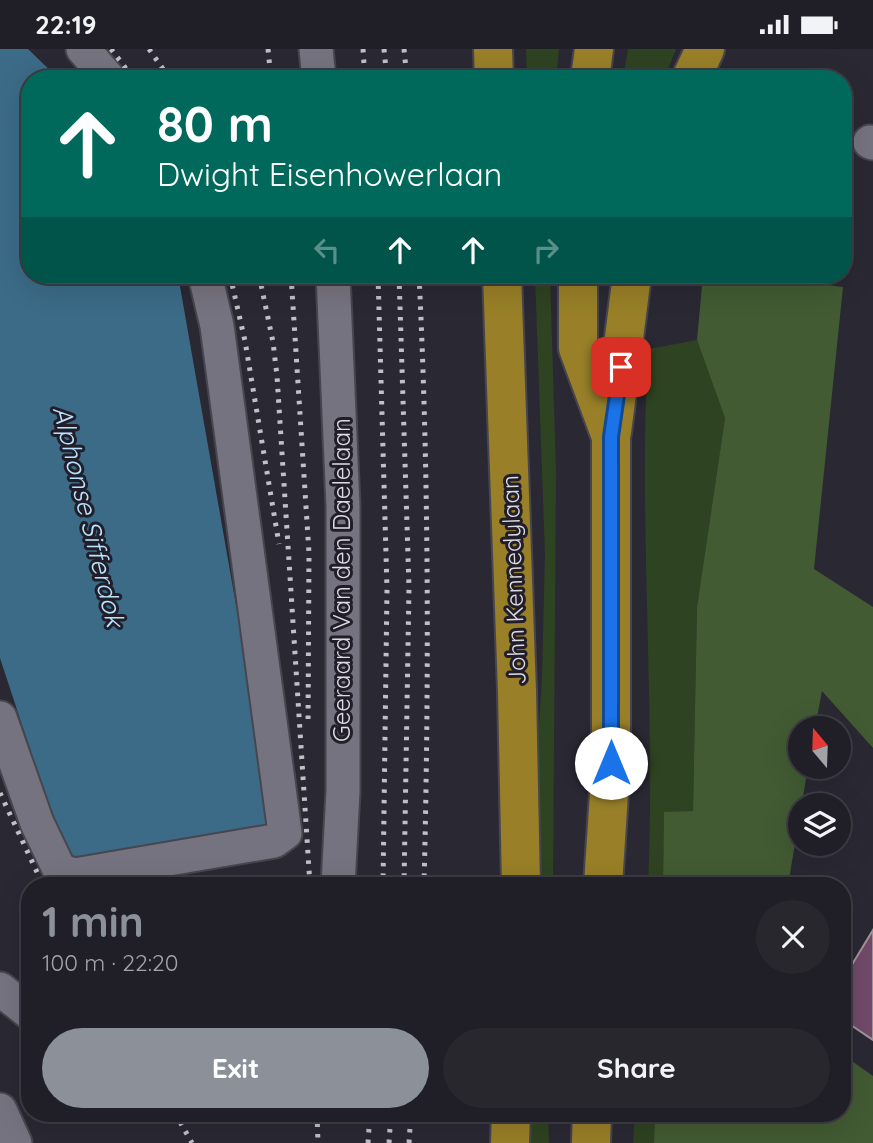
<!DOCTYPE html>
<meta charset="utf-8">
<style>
body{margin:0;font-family:Quicksand,sans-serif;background:#28272e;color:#f1f3f6;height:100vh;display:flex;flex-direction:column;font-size:26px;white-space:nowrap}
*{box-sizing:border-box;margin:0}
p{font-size:23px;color:#a2a2a7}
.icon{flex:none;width:38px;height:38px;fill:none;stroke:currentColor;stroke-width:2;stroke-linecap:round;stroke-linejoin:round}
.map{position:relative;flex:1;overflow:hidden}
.side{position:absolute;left:21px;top:828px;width:830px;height:245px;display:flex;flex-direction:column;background:#201e26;border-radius:28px;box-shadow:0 7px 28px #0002,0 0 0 2px #3d3c43}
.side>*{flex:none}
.hud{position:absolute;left:21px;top:21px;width:831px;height:214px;border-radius:28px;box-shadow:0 7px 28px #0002,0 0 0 2px #3d3c43;background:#00695c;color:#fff;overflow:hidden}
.needle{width:46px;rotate:341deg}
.tools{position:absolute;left:788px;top:667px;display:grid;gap:14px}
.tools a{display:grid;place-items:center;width:63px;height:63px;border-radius:50%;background:#201e26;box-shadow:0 7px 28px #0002,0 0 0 2px #3d3c43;font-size:35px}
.pin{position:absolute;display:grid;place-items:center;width:60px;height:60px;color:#fff;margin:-30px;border-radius:14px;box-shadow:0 4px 10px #0006}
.me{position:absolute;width:77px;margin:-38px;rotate:0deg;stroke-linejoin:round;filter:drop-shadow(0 0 5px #0008)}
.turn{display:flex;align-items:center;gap:24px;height:147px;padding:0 21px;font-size:32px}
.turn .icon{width:91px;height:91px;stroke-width:2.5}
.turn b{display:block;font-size:49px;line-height:60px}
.lanes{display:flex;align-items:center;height:66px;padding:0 21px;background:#0003;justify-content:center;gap:35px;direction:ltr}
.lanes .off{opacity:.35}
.round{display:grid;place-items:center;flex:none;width:74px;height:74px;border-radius:37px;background:#28272e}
.overview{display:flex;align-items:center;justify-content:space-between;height:119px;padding:0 21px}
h1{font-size:42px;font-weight:700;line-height:52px;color:#8c9099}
.action{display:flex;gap:14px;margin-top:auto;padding:14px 21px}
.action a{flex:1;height:80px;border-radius:42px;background:#8c9099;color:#fff;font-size:28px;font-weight:700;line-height:80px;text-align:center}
.action a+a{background:#28272e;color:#f1f3f6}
.status{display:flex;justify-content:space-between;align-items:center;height:49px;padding:0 35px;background:#201e26;direction:ltr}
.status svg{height:19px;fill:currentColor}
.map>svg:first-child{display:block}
.green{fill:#2e4321}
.forest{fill:#425b33}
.water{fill:#3b6b87}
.building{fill:#714a69;stroke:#9f929b;stroke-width:2}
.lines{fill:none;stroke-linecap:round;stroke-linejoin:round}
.minor-casing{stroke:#47464e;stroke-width:37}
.highway-casing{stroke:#47464e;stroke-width:42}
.minor{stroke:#767380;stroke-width:33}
.highway{stroke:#987f28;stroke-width:38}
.rail{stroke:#c1c0c7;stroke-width:5;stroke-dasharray:3.5 7;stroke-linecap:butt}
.route-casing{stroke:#114b97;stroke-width:18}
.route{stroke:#1a73e8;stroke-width:12}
.labels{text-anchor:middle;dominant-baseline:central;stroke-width:6;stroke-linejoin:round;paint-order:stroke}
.street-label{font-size:24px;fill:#dcdbe2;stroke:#211e29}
.water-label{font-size:26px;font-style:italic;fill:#b7e3ff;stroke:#211e29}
</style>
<div class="status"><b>22:19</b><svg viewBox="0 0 49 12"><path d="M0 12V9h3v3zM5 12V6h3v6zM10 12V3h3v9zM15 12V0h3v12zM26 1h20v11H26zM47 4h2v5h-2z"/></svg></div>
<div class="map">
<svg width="873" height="1094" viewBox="0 0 873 1094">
<rect width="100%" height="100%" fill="#2a2833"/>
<g class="green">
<polygon points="526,0 559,0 556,30 527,30"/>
<polygon points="628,0 676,0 664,30 623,30"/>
<polygon points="535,226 550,226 556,423 553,836 537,836 536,726 542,627 545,506"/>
<path d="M697,291L725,369L697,558L693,762L664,764L663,836H648C656,658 638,479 648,300Z"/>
<polygon points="525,1064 548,1064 549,1094 522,1094"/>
<polygon points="635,1064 655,1064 654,1094 633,1094"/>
</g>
<g class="forest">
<polygon points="703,226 747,226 843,238 814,520 873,558 873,699 822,642 815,679 800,679 800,718 808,718 788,836 663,836 664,763 693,762 697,558 725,369 697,291"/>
<polygon points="842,1005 873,1027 873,1094 654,1094 655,1064 842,1064"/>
</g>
<polygon class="water" points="0,0 28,0 59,30 30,30 30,226 178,226 275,778 67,813 0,609"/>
<polygon class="building" points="873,881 873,991 842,970 842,932"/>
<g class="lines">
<g class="minor-casing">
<g id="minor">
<polyline points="83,0 109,30"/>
<polyline points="316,0 319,30"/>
<polyline points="870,93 873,94"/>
<polyline points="333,226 343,457 343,742 338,836"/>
<polyline points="0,669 37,774 60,822 75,826 274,792 285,784 217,277 205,226"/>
<polyline points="0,940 30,964"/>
<polyline points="0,1061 15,1094"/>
</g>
</g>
<g class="highway-casing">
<g id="highway">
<polyline points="493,0 494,30"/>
<polyline points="590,30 594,0"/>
<polyline points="691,30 705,0"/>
<polyline points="502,226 517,642 521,836"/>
<polyline points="578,226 578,299 611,388 611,714 603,836"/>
<polyline points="612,383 632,226"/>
<polyline points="510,1094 511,1064"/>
<polyline points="591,1094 592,1064"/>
</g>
</g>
<use href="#minor" class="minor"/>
<use href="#highway" class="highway"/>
<g class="rail">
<polyline points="111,0 134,30"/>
<polyline points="149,0 170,30"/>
<polyline points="268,0 271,30"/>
<polyline points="363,0 365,30"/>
<polyline points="384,0 387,30"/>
<polyline points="404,0 407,30"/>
<polyline points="230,226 245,292 279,495"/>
<polyline points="259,226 273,293 277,327 310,836"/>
<polyline points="291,226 309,504 308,677"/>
<polyline points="378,226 387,540 383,836"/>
<polyline points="399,226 409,538 404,836"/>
<path d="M419,226C429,429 429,633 424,836"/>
<polyline points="0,744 43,836"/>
<polyline points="175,1064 192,1094"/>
<polyline points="317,1064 318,1094"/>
<polyline points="368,1094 370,1064"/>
<polyline points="389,1094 391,1064"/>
<polyline points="409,1094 411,1064"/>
</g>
</g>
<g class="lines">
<g class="route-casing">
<polyline id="route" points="611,714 611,388 621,318"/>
</g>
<use href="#route" class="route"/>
</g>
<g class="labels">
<g class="street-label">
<text transform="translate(341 531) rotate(-90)">Geeraard Van den Daelelaan</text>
<text transform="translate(513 531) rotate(-92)">John Kennedylaan</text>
</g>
<g class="water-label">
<text transform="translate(89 467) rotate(76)">Alphonse Sifferdok</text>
</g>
</g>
</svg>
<div class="tools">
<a><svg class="needle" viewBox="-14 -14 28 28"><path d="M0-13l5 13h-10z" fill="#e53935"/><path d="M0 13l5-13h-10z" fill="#a2a2a7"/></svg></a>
<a><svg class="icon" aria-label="layers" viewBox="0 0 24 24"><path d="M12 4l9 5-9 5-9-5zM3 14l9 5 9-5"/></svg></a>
</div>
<div class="pin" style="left:621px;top:318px;background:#d93025"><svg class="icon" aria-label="arrive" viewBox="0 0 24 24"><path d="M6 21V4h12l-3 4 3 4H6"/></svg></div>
<svg class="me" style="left:611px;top:714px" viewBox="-20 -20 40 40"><circle r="19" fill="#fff"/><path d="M0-13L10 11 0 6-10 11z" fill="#1a73e8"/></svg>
<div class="hud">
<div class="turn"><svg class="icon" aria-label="ahead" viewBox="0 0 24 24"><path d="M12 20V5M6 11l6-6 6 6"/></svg><div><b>80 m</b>Dwight Eisenhowerlaan</div></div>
<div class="lanes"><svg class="icon off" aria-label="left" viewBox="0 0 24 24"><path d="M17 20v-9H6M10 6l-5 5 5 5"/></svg><svg class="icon" aria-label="ahead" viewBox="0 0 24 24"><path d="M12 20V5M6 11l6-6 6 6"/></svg><svg class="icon" aria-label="ahead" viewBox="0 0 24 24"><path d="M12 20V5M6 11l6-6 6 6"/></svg><svg class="icon off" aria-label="right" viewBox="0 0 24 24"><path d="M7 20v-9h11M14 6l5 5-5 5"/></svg></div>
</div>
<section class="side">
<div class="overview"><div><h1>1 min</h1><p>100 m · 22:20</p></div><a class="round"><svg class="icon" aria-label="close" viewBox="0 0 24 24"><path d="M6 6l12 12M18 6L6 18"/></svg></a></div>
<div class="action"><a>Exit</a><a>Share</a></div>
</section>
</div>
